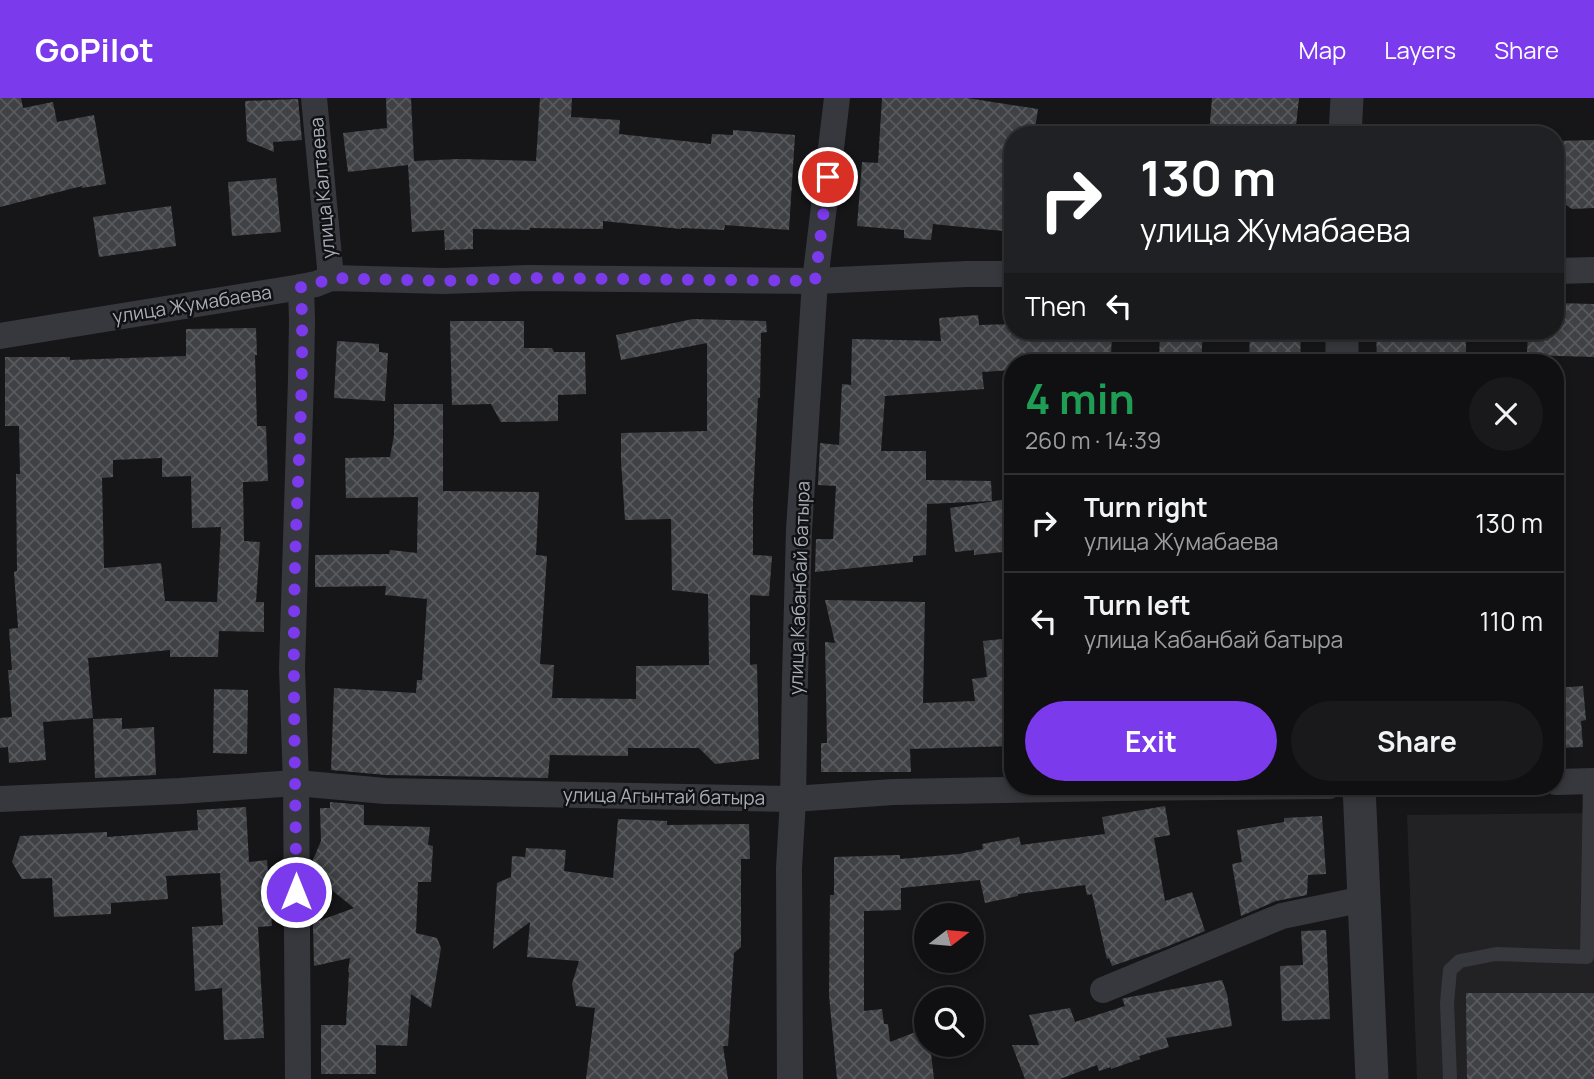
<!DOCTYPE html>
<meta charset="utf-8">
<style>
body{margin:0;font-family:Manrope,sans-serif;background:#19191b;color:#f1f3f6;height:100vh;display:flex;flex-direction:column;font-size:26px;white-space:nowrap}
*{box-sizing:border-box;margin:0}
p{font-size:23px;color:#9c9d9f}
.icon{flex:none;width:38px;height:38px;fill:none;stroke:currentColor;stroke-width:2;stroke-linecap:round;stroke-linejoin:round}
.map{position:relative;flex:1;overflow:hidden}
.side{position:absolute;left:1004px;top:256px;width:560px;height:441px;display:flex;flex-direction:column;background:#101012;border-radius:28px;box-shadow:0 4px 10px #0003,0 0 0 2px #303032}
.side>*{flex:none}
.hud{position:absolute;left:1004px;top:28px;width:560px;height:214px;border-radius:28px;box-shadow:0 4px 10px #0003,0 0 0 2px #303032;background:#202124;color:#fff;overflow:hidden}
.needle{width:46px;rotate:74deg}
.buttons{position:absolute;left:914px;top:805px;display:grid;gap:14px}
.buttons a{display:grid;place-items:center;width:70px;height:70px;border-radius:50%;background:#101012;box-shadow:0 4px 10px #0003,0 0 0 2px #303032;font-size:35px}
.pin{position:absolute;display:grid;place-items:center;width:60px;height:60px;color:#fff;margin:-30px;border:4px solid #fff;border-radius:50%;box-shadow:0 2px 7px #0007}
.me{position:absolute;width:77px;margin:-38px;rotate:0deg;stroke-linejoin:round;filter:drop-shadow(0 0 5px #0008)}
.turn{display:flex;align-items:center;gap:24px;height:147px;padding:0 21px;font-size:32px}
.turn .icon{width:91px;height:91px;stroke-width:2.5}
.turn b{display:block;font-size:49px;line-height:60px}
.then{display:flex;align-items:center;height:66px;padding:0 21px;background:#0003;gap:14px;font-size:26px}
.round{display:grid;place-items:center;flex:none;width:74px;height:74px;border-radius:37px;background:#19191b}
.overview{display:flex;align-items:center;justify-content:space-between;height:119px;padding:0 21px}
h1{font-size:42px;font-weight:700;line-height:52px;color:#1e9e55}
.button{display:flex;gap:14px;margin-top:auto;padding:14px 21px}
.button a{flex:1;height:80px;border-radius:42px;background:#7c3aed;color:#fff;font-size:28px;font-weight:700;line-height:80px;text-align:center}
.button a+a{background:#19191b;color:#f1f3f6}
ul{padding:0;list-style:none}
li{display:flex;align-items:center;gap:21px;height:98px;padding:0 21px;border-top:2px solid #303032}
li div{flex:1}
li b{display:block;font-size:26px}
li em{font-style:normal}
header{display:flex;align-items:center;gap:42px;box-sizing:border-box;height:98px;padding:0 35px;background:#7c3aed;color:#fff}
header strong{font-size:33px}
nav{display:flex;gap:38px;margin-inline-start:auto;font-size:24px}
.map>svg:first-child{display:block}
.built{fill:#222225}
.building{fill:url(#building-cross-hatch);fill-rule:evenodd}
.lines{fill:none;stroke-linecap:round;stroke-linejoin:round}
.service{stroke:#37383d;stroke-width:14}
.minor{stroke:#37383d;stroke-width:26}
.tertiary{stroke:#37383d;stroke-width:33}
.route{stroke:#7c3aed;stroke-width:12;stroke-dasharray:0 21.6}
.labels{text-anchor:middle;dominant-baseline:central;stroke-width:5;stroke-linejoin:round;paint-order:stroke}
.street-label{font-size:19px;fill:#a8adb8;stroke:#111113}
</style>
<header>
<strong>GoPilot</strong>
<nav><a>Map</a><a>Layers</a><a>Share</a></nav>
</header>
<div class="map">
<svg width="1594" height="981" viewBox="0 0 1594 981">
<defs>
<pattern id="building-cross-hatch" width="8" height="8" patternUnits="userSpaceOnUse" patternTransform="scale(1.75)"><rect width="8" height="8" fill="#404145"/><path d="M0 0l8 8M0 8l8-8" fill="none" stroke="#595a5e"/></pattern>
</defs>
<rect width="100%" height="100%" fill="#161618"/>
<polygon class="built" points="1594,715 1594,981 1417,981 1407,717"/>
<g class="building">
<polygon points="0,0 21,0 23,10 53,4 57,24 94,17 106,86 82,90 82,88 0,109"/>
<polygon points="386,0 411,0 414,63 459,61 536,63 540,0 572,0 571,19 620,22 619,36 711,46 712,36 733,37 733,32 795,37 789,132 725,127 724,132 681,130 681,131 603,123 603,131 530,130 530,132 473,131 473,151 445,152 444,132 412,134 408,67 348,74 343,35 387,30"/>
<polygon points="882,0 967,0 1038,11 1034,37 1013,37 1013,134 933,126 931,142 904,140 904,132 857,128 862,64 878,65"/>
<polygon points="1212,0 1299,0 1295,37 1209,37"/>
<polygon points="298,1 302,42 273,44 274,54 247,43 245,3"/>
<polygon points="1594,42 1594,110 1572,111 1556,100 1556,43"/>
<polygon points="276,80 281,134 232,138 228,84"/>
<polygon points="171,108 176,148 99,159 93,119"/>
<polygon points="1556,205 1594,206 1594,259 1527,257 1528,233 1556,233"/>
<polygon points="978,217 979,227 1013,226 1013,233 1112,233 1111,258 1103,260 1103,264 1013,264 1013,272 982,274 984,291 885,298 881,353 926,353 926,382 991,383 992,403 927,406 926,457 913,458 913,464 815,474 816,441 833,441 836,388 818,387 820,345 839,347 842,286 851,287 852,241 941,243 939,220"/>
<polygon points="693,221 766,223 767,234 761,235 760,300 758,300 753,404 753,457 772,458 769,498 750,497 750,567 757,566 759,661 715,666 699,650 628,650 628,658 550,657 548,680 386,677 331,672 334,590 416,595 417,582 422,582 427,501 385,497 386,488 315,489 315,457 389,456 390,452 417,455 418,399 346,400 345,360 390,359 394,337 394,306 443,306 443,393 539,394 536,457 547,458 540,566 554,567 552,600 636,601 636,568 709,567 708,496 672,492 671,421 625,422 621,363 621,335 707,333 707,245 621,262 616,237"/>
<polygon points="450,223 524,223 524,250 552,250 554,254 585,254 586,296 558,297 558,323 501,324 491,306 452,307"/>
<path d="M256,230L257,257H255L257,328H266L268,383L243,384L244,443L260,444L256,504H264V534L219,533L218,559H170V552L88,560L93,620L43,624L46,662L9,665L8,649L0,650V620L12,619L8,572H12L9,531L18,530L14,474L17,473L16,376H20L19,328H5V259H70V262L186,258V231ZM162,360V379L191,378L192,430L221,429L217,504L165,503L161,465L104,470L102,380L113,379V362Z"/>
<polygon points="1160,233 1203,233 1201,264 1159,264"/>
<polygon points="1250,233 1301,233 1300,264 1249,264"/>
<polygon points="1376,233 1466,233 1466,264 1377,264"/>
<polygon points="337,243 379,246 379,254 388,255 385,303 334,300"/>
<polygon points="1008,401 1013,453 974,457 974,452 955,454 950,410"/>
<polygon points="825,502 925,504 923,605 975,603 972,581 987,579 983,543 1012,540 1013,648 910,651 911,674 821,674 821,645 827,645 825,544 835,545"/>
<polygon points="1583,588 1586,622 1581,623 1583,649 1556,650 1556,590"/>
<polygon points="214,591 248,592 247,656 213,655"/>
<polygon points="122,620 122,631 154,629 156,677 95,680 93,621"/>
<polygon points="330,704 364,707 364,727 430,729 428,747 433,748 431,784 418,784 416,835 437,840 441,850 431,910 411,896 407,948 376,947 376,976 321,976 321,927 346,927 349,874 348,874 350,860 314,868 313,825 354,810 312,776 312,764 321,743 320,710 330,710"/>
<polygon points="1165,708 1170,737 1154,740 1165,803 1192,794 1205,833 1161,851 1112,868 1109,860 1107,861 1092,796 1087,797 1085,787 1018,796 1018,798 985,805 980,782 901,790 901,812 864,813 864,913 882,911 884,926 888,926 890,944 926,930 926,947 930,947 934,981 837,981 829,897 830,797 834,797 834,759 900,757 900,761 959,756 983,751 982,746 1019,739 1021,747 1105,736 1102,719"/>
<polygon points="246,709 249,764 267,762 272,828 258,829 264,940 224,942 222,890 195,893 192,829 223,827 220,775 166,778 168,801 111,805 111,816 54,819 52,780 22,781 12,764 20,738 107,734 107,739 198,732 197,712"/>
<polygon points="1322,718 1326,776 1308,777 1307,797 1276,803 1241,818 1232,766 1242,764 1237,732 1284,724 1284,720"/>
<polygon points="618,721 667,723 667,727 749,726 750,761 741,761 741,849 734,855 728,948 723,948 728,981 586,981 595,910 576,908 572,886 579,863 527,859 530,824 493,851 497,785 511,779 512,758 525,759 526,750 566,752 564,773 613,780"/>
<polygon points="1326,832 1330,921 1282,923 1280,868 1303,867 1301,833"/>
<polygon points="1222,882 1227,896 1232,928 1166,940 1169,949 1139,958 1140,961 1111,971 1111,969 1099,973 1097,967 1060,981 1025,981 1012,947 1039,947 1029,917 1070,910 1075,924 1125,908 1122,901 1125,900"/>
<polygon points="1466,895 1594,895 1594,981 1467,981"/>
</g>
<g class="lines">
<polyline class="service" points="1450,981 1447,905 1450,872 1460,863 1496,856 1587,859 1590,684"/>
<g class="minor">
<polyline points="314,0 331,180"/>
<polyline points="1556,173 1594,172"/>
<polyline points="0,238 301,189 316,186 331,180 443,183 528,180 815,183 967,176 1013,176"/>
<polyline points="1556,684 1594,683"/>
<polyline points="0,701 180,693 296,685 385,693 793,701 893,694 1115,690 1329,688"/>
<polyline points="1103,892 1282,818 1364,801"/>
<polyline points="298,981 296,685 292,570 301,281 302,223 301,189"/>
<polyline points="790,981 789,770 793,701 795,579 799,432 815,183 837,0"/>
</g>
<g class="tertiary">
<polyline points="1345,37 1347,0"/>
<polyline points="1342,233 1342,264"/>
<polyline points="1359,688 1372,981"/>
</g>
</g>
<g class="lines">
<path class="route" d="M296,794C296,686 292,578 295,470C297,376 305,282 301,189L316,186L331,180L443,183L528,180L815,183L828,79"/>
</g>
<g class="labels">
<g class="street-label">
<text transform="translate(322 90) rotate(-95)">улица Калтаева</text>
<text transform="translate(192 206) rotate(-9)">улица Жумабаева</text>
<text transform="translate(799 490) rotate(-88)">улица Кабанбай батыра</text>
<text transform="translate(664 698) rotate(1)">улица Агынтай батыра</text>
</g>
</g>
</svg>
<div class="buttons">
<a><svg class="needle" viewBox="-14 -14 28 28"><path d="M0-13l5 13h-10z" fill="#e53935"/><path d="M0 13l5-13h-10z" fill="#9c9d9f"/></svg></a>
<a><svg class="icon" aria-label="search" viewBox="0 0 24 24"><circle cx="10" cy="10" r="6"/><path d="M15 15l6 6"/></svg></a>
</div>
<div class="pin" style="left:828px;top:79px;background:#d93025"><svg class="icon" aria-label="arrive" viewBox="0 0 24 24"><path d="M6 21V4h12l-3 4 3 4H6"/></svg></div>
<svg class="me" style="left:296px;top:794px" viewBox="-20 -20 40 40"><circle r="17" fill="#7c3aed" stroke="#fff" stroke-width="3"/><path d="M0-11L8 9 0 5-8 9z" fill="#fff"/></svg>
<div class="hud">
<div class="turn"><svg class="icon" aria-label="right" viewBox="0 0 24 24"><path d="M7 20v-9h11M14 6l5 5-5 5"/></svg><div><b>130 m</b>улица Жумабаева</div></div>
<div class="then">Then<svg class="icon" aria-label="left" viewBox="0 0 24 24"><path d="M17 20v-9H6M10 6l-5 5 5 5"/></svg></div>
</div>
<section class="side">
<div class="overview"><div><h1>4 min</h1><p>260 m · 14:39</p></div><a class="round"><svg class="icon" aria-label="close" viewBox="0 0 24 24"><path d="M6 6l12 12M18 6L6 18"/></svg></a></div>
<ul>
<li><svg class="icon" aria-label="right" viewBox="0 0 24 24"><path d="M7 20v-9h11M14 6l5 5-5 5"/></svg><div><b>Turn right</b><p>улица Жумабаева</p></div><em>130 m</em></li>
<li><svg class="icon" aria-label="left" viewBox="0 0 24 24"><path d="M17 20v-9H6M10 6l-5 5 5 5"/></svg><div><b>Turn left</b><p>улица Кабанбай батыра</p></div><em>110 m</em></li>
</ul>
<div class="button"><a>Exit</a><a>Share</a></div>
</section>
</div>
